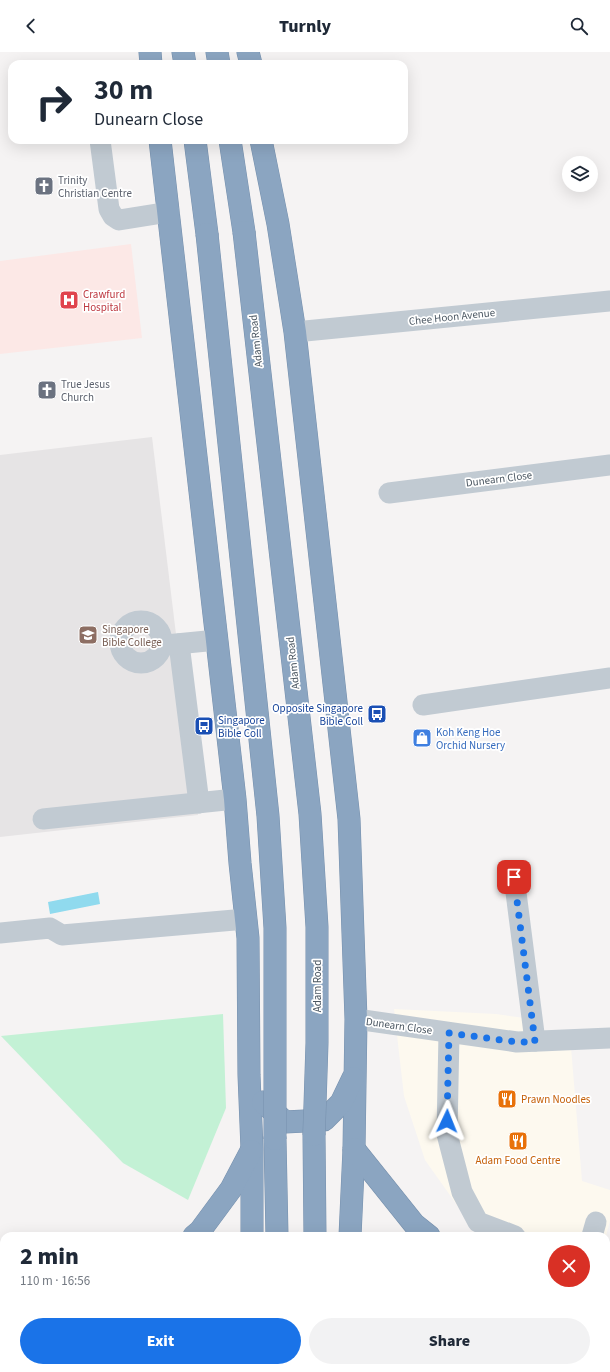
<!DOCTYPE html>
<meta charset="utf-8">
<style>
body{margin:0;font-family:"Source Sans 3",sans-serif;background:#f2f2f3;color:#1f2937;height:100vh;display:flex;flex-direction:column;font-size:15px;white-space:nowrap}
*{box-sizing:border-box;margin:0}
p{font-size:13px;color:#747a83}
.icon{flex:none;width:22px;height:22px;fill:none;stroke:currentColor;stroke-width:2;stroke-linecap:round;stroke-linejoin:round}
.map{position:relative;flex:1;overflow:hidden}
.panel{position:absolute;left:0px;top:1180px;width:610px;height:140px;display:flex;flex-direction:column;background:#fff;border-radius:12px 12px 0 0;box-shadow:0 4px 16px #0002}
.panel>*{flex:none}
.banner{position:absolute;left:8px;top:8px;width:400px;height:84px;border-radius:12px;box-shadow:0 4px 16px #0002;background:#fff;color:#1f2937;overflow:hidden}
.buttons{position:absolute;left:562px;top:104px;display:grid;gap:8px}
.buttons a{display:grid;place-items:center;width:36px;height:36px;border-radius:50%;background:#fff;box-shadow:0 4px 16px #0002;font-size:20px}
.pin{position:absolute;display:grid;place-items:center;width:34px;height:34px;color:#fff;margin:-17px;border-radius:8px;box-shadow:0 2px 6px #0006}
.me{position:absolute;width:44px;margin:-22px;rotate:2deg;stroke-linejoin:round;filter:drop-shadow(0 0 3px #0008)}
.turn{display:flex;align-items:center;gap:14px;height:84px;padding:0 20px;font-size:18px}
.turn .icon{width:52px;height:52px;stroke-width:2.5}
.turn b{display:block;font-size:28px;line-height:34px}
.round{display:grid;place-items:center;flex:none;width:42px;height:42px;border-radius:21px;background:#f2f2f3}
.head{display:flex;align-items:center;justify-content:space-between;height:68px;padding:0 20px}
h1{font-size:24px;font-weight:800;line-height:30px}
.cta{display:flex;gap:8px;margin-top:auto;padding:8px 20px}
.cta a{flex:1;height:46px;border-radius:24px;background:#1a73e8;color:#fff;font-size:16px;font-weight:800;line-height:46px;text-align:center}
.cta a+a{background:#f2f2f3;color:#1f2937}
header{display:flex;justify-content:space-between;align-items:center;height:52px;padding:0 20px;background:#fff;font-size:18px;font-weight:800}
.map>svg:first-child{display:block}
.commercial{fill:#fdf9ef}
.education{fill:#e6e4e5}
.medical{fill:#fce8e6}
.green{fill:#c3f1d5}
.water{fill:#90daee}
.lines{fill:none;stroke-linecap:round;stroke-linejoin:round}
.highway-casing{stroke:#7690ad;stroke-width:23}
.minor{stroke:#c1cad2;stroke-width:21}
.highway{stroke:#8ba5c1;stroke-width:22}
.highway-bridge-casing{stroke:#7690ad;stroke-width:23;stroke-linecap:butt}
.highway-bridge{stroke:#8ba5c1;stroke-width:22}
.route{stroke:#1a73e8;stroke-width:7;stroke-dasharray:0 12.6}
.labels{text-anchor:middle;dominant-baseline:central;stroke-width:3.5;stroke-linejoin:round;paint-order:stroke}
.worship-label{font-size:11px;fill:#5b616d;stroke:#fff;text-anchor:start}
.health-label{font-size:11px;fill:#be3a42;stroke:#fff;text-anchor:start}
.street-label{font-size:11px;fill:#4a5661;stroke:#fff}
.education-label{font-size:11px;fill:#785e54;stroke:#fff;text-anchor:start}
.transit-label{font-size:11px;fill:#164399;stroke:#fff;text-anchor:end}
.shop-label{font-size:11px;fill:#366cbe;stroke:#fff;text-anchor:start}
.food-label{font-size:11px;fill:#c56008;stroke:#fff;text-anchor:start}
</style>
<header><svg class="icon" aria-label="back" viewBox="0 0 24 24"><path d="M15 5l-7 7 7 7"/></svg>Turnly<svg class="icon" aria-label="search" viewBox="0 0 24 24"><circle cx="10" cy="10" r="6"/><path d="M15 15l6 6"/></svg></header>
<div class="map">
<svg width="610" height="1320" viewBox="0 0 610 1320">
<rect width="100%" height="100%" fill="#f5f3f3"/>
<polygon class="commercial" points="394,957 496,962 524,966 571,995 582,1129 610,1138 610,1169 606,1184 488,1184 469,1170 425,1108 404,1044"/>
<polygon class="education" points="152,385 198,763 0,785 0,403"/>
<polygon class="medical" points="131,192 142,286 0,302 0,209"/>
<g class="green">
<polygon points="223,962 226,1056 188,1148 123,1111 1,984"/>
<polygon points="4,1282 4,1316 206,1316 206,1320 0,1320 0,1283"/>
</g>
<polygon class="water" points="98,840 100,852 50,862 48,850"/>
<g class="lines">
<g class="highway-casing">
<g id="highway">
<polyline points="150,0 151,12"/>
<polyline points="183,0 185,12"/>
<polyline points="217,0 219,12"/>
<polyline points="248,0 251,12"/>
<polyline points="160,88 235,747 240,811 248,886 249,1023 252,1097 252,1184"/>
<polyline points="195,88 207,182"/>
<polyline points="230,88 244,180"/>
<polyline points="261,88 278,172 295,280 349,767 356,967 354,1097 350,1184"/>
<polyline points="263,1050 285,1070 324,1068 341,1051 353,1026"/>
<polyline points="314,1083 315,1184"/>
<polyline points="275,1087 277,1184"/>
<polyline points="354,1097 414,1172 429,1184"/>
<polyline points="194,1184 200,1179 231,1137 251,1099"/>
<polyline points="0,1269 4,1268"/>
<polyline points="606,1280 610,1281"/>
<polyline points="279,1316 279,1320"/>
<polyline points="316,1316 316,1320"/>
<polyline points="350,1316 350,1320"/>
<polyline points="251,1320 251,1316"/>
</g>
</g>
<g class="minor">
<polyline points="100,88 109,157 113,164 119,168 169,160"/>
<polyline points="295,280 610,249"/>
<polyline points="389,441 610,413"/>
<circle cx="141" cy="590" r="21"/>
<polyline points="179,592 199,751"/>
<polyline points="166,593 217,588"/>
<polyline points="423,653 610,626"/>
<polyline points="43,767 235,747"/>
<polyline points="514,825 535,989"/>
<polyline points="0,881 50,876 62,883 246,867"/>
<polyline points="356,967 517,990 610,986"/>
<polyline points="449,981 447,1082 462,1140 478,1170 515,1184"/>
<polyline points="592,1184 596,1170"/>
</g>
<use href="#highway" class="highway"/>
<g class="highway-bridge-casing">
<g id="highway-bridge">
<polyline points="244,180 310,762 317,875 317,991 314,1083"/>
<polyline points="207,182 268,764 275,876 275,1087"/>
</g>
</g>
<use href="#highway-bridge" class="highway-bridge"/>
</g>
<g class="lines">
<polyline class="route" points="447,1069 449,981 517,990 535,990 514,825"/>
</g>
<defs>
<g id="church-square" transform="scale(1)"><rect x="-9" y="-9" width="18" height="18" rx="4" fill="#6b7280" stroke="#fff"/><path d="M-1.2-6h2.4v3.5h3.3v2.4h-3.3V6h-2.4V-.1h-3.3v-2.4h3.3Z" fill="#fff"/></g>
<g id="hospital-square" transform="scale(1)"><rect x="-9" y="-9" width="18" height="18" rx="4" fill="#e0444e" stroke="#fff"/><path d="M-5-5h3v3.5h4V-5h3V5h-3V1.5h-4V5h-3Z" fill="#fff"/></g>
<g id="university-square" transform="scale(1)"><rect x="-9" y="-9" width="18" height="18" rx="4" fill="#8d6e63" stroke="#fff"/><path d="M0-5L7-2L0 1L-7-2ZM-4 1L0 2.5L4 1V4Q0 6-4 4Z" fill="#fff"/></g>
<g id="bus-square" transform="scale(1)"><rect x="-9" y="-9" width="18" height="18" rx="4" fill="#1a4fb4" stroke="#fff"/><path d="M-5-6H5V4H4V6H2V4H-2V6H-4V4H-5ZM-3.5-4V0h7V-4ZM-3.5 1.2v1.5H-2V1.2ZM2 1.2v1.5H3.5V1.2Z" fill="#fff"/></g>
<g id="shop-square" transform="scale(1)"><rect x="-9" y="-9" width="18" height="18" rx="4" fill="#3f7fe0" stroke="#fff"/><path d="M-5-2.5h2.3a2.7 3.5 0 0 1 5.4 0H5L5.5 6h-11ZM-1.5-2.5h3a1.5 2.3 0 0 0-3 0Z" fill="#fff"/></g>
<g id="restaurant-square" transform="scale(1)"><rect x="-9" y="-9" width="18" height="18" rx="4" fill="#e8710a" stroke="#fff"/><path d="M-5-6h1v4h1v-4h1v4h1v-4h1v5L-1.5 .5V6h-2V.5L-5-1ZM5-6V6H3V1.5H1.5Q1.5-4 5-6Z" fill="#fff"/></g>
</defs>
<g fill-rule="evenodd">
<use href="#church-square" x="44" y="134"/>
<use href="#hospital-square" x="69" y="248"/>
<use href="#church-square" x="47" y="338"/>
<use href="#university-square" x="88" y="583"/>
<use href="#bus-square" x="377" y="662"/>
<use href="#bus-square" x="204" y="674"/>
<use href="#shop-square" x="422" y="686"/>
<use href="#restaurant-square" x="507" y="1047"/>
<use href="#restaurant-square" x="518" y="1089"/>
</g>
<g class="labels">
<g class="worship-label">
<text x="58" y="128">Trinity<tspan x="58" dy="13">Christian Centre</tspan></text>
<text x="61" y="332">True Jesus<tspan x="61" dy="13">Church</tspan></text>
</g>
<g class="health-label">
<text x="83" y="242">Crawfurd<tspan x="83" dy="13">Hospital</tspan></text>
</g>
<g class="street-label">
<text transform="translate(452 265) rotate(-6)">Chee Hoon Avenue</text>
<text transform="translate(256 289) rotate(-96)">Adam Road</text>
<text transform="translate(499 427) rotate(-7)">Dunearn Close</text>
<text transform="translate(293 611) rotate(-96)">Adam Road</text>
<text transform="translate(317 934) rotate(-90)">Adam Road</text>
<text transform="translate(399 974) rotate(8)">Dunearn Close</text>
</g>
<g class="education-label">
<text x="102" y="577">Singapore<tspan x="102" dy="13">Bible College</tspan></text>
</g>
<g class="transit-label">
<text x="363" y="656">Opposite Singapore<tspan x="363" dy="13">Bible Coll</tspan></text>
<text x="218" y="668" text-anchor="start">Singapore<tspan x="218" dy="13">Bible Coll</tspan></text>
</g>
<g class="shop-label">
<text x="436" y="680">Koh Keng Hoe<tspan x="436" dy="13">Orchid Nursery</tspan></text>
</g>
<g class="food-label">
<text x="521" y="1047">Prawn Noodles</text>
<text x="518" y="1108" text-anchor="middle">Adam Food Centre</text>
</g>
</g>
</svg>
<div class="buttons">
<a><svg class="icon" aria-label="layers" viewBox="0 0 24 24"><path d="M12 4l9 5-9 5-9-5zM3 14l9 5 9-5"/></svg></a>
</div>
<div class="pin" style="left:514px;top:825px;background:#d93025"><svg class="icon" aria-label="arrive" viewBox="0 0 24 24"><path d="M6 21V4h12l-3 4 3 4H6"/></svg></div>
<svg class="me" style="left:447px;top:1069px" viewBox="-20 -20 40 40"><path d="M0-17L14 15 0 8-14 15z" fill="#1a73e8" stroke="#fff" stroke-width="4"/></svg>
<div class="banner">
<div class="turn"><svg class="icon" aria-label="right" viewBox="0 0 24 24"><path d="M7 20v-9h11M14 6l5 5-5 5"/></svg><div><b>30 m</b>Dunearn Close</div></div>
</div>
<section class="panel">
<div class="head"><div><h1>2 min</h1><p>110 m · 16:56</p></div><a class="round" style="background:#d93025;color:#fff"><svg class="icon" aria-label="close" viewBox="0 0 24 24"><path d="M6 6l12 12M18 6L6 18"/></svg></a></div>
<div class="cta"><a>Exit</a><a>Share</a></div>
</section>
</div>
